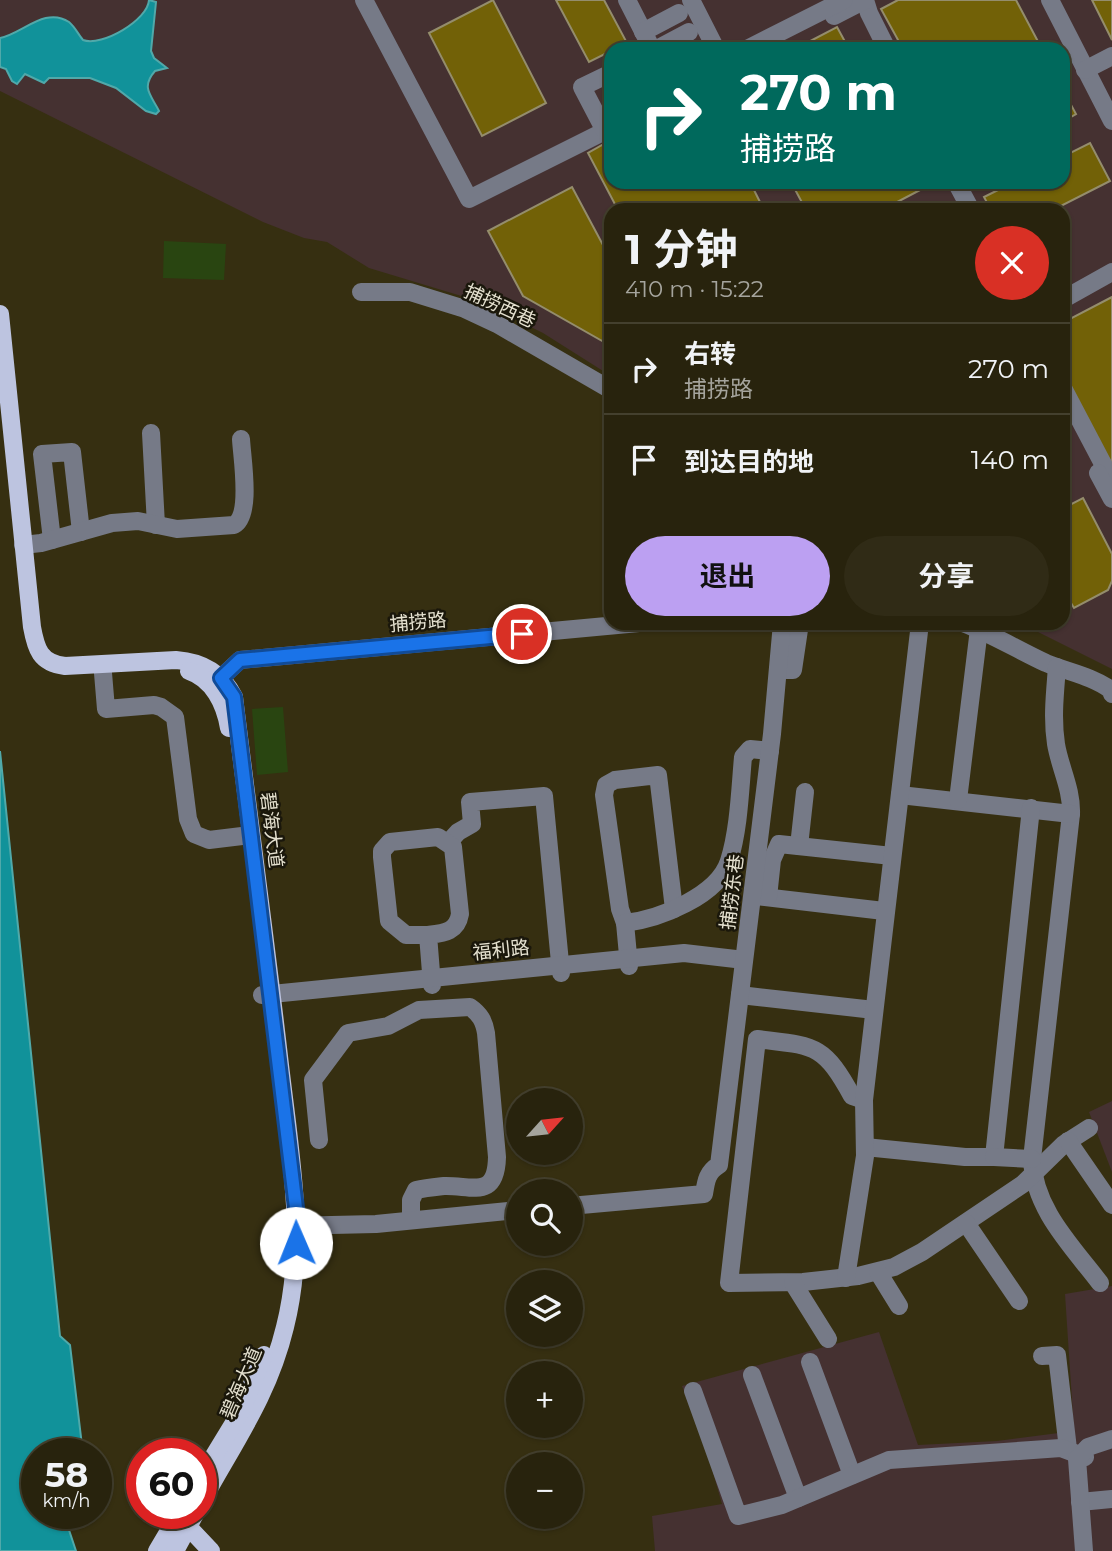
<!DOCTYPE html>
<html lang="zh">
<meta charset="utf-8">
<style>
body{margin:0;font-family:Montserrat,"Noto Sans SC",sans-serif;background:#302b16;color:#f1f3f6;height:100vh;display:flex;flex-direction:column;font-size:26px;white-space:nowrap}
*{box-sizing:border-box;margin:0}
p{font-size:23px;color:#a5a49d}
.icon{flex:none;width:38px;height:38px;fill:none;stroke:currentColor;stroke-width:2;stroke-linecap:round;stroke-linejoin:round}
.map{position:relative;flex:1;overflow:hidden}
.side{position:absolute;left:604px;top:203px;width:466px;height:427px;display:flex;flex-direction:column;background:#28230d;border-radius:21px;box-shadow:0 2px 5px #0004,0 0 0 2px #44402e}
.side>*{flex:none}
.hud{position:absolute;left:604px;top:42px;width:466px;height:147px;border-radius:21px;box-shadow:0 2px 5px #0004,0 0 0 2px #44402e;background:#00695c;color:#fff;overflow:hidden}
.needle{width:46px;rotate:63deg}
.controls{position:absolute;left:506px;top:1088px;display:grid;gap:14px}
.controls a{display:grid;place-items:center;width:77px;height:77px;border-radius:50%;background:#28230d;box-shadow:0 2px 5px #0004,0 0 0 2px #44402e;font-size:35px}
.speed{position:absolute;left:21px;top:1438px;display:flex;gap:14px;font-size:35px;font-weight:700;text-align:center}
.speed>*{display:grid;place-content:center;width:91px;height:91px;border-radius:50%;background:#28230d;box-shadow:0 2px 5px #0004,0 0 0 2px #44402e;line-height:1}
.speed small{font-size:18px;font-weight:400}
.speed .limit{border:10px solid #d22;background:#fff;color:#111}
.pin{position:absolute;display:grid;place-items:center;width:60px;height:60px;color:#fff;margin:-30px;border:4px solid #fff;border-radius:50%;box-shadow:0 2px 7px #0007}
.me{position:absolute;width:77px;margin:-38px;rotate:359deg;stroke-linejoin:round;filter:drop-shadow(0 0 5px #0008)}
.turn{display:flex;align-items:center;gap:24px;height:147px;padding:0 21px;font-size:32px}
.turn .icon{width:91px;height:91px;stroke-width:2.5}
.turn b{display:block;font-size:49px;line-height:60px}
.round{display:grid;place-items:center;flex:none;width:74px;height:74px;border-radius:37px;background:#302b16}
.headline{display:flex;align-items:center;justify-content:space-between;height:119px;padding:0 21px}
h1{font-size:42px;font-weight:700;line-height:52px}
.cta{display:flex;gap:14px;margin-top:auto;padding:14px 21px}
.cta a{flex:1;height:80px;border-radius:42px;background:#bca0f2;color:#111;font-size:28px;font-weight:700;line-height:80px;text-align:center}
.cta a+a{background:#302b16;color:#f1f3f6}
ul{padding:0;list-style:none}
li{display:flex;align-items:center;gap:21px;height:91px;padding:0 21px;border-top:2px solid #44402e}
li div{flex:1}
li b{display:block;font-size:26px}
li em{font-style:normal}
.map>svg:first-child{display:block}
.education{fill:#453131;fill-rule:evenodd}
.green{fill:#294511}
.water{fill:#11929a;stroke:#50a9aa;stroke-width:2}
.building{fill:#726107;stroke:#948d6c;stroke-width:2}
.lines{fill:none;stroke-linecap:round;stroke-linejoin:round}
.minor{stroke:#767a87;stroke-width:18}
.major{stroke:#bdc4e0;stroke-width:18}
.route-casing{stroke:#114b97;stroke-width:18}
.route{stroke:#1a73e8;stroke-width:12}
.labels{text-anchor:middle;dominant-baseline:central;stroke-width:5;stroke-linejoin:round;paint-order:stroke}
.street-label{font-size:19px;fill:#e4e0cf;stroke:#1a170b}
</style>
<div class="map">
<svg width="1112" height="1551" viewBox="0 0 1112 1551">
<rect width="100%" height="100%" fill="#362f11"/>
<g class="education">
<path d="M0,0H1112V669L1020,623H1062V210H611V376L543,333L478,301L369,268L327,242L304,238L263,222L0,91ZM611,49H1062V182H611Z"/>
<polygon points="1112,1101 1112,1172 1089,1112"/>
<polygon points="1112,1286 1112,1551 655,1551 652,1516 722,1504 708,1455 682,1386 879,1332 918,1445 997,1441 1074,1431 1065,1294"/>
</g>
<g class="green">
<polygon points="164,241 226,244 224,280 163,278"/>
<polygon points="283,707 288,772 257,775 252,709"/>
</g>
<g class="water">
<path d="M149,0L156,2L151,51L154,58L167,68L155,71C140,88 152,96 159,111L156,114L146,111L116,88L90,78H49L44,83L25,74L17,84L12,81L6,69L0,67V38C22,34 45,6 69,22C75,27 78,34 83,40C102,47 148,20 149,0Z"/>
<polygon points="0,751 60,1336 70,1345 83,1454 37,1454 37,1514 67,1514 68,1527 76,1551 0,1551"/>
</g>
<g class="building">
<polygon points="493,0 546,103 482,136 429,33"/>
<polygon points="556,0 604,0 627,43 589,62"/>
<polygon points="898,0 1016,0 1042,49 903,49 881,9"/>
<polygon points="1092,0 1112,0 1112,40"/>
<polygon points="837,27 849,49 795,49"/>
<polygon points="1062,88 1076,114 1062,122"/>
<polygon points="611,140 611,182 750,182 764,210 618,210 588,153"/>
<polygon points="1090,143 1110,181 1053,210 991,210 984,197 1014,182 1062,182 1062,157"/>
<polygon points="791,182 918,182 922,189 882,210 806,210"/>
<polygon points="572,187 611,260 611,341 604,342 523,296 488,231"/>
<polygon points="1112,297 1112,472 1062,376 1062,323"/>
<polygon points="1083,498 1112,554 1112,581 1108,590 1074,608 1062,588 1062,505 1064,508"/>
</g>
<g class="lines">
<g class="minor">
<polyline points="364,0 469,199 611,128"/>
<polyline points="627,0 652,49"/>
<polyline points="691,0 716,49"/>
<polyline points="865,0 869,13 887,49"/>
<polyline points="1050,0 1112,121"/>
<polyline points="834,16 865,0"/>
<polyline points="643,32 679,13"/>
<polyline points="657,49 689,32"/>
<polyline points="747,49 844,0"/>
<polyline points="1085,70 1112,56"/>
<polyline points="605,131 582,87 611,73"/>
<polyline points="956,182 971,210"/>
<polyline points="361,292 410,292 465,309 497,324 611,390"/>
<polyline points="1062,300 1112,272"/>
<polyline points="1062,386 1112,481"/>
<polyline points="151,433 156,525"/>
<polyline points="1098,473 1112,499"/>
<polyline points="52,540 42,454 72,452 81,532"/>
<path d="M23,545L41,543L112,523L138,521L177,529L234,525C252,515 242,459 241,439"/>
<path d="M963,623C992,634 1018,650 1046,663C1068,672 1092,676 1111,690L1112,694"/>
<path d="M1057,667C1055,693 1052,718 1056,744C1060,768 1072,789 1071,814L1032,1159C1034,1209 1071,1245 1100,1283"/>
<polyline points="778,670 793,670 800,623"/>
<polyline points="103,673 106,709 154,705 161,707 175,717 188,819 194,834 209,840 242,836"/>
<polyline points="212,686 240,660 639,623"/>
<polyline points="900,795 1071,814"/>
<polyline points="958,800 979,629"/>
<polyline points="449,842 458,832 472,824 470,802 544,796 561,973"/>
<polyline points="799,846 805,792"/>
<polyline points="756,896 884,911"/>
<polyline points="768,897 772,860 779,844 892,856"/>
<polyline points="625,923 620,909 604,795 606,785 615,780 658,775 674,909"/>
<path d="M428,935H406L389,921L382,857V851L390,842L438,837L453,847L460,914C457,932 444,933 428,935L432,985"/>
<path d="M629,966L625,923C659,919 718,896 729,861C739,829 740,790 743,757L750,749L770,751"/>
<polyline points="262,995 684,953 744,960"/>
<polyline points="740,995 874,1010"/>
<path d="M864,1100L852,1096C823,1043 814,1046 757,1039L729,1283L803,1282L858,1276L894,1267L922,1252L1023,1184L1064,1144L1089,1128"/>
<path d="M319,1140L313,1080L348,1033L388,1026L419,1010L470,1007C480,1014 484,1021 486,1033L497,1157C496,1200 472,1185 444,1186C435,1187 425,1188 416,1190L411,1200V1220"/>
<polyline points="1068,1141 1112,1205"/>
<polyline points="865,1147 965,1157 994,1157 1031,808"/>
<polyline points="994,1157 1032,1159"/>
<path d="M570,1206L704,1194C706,1181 707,1172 719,1165L772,734L782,623"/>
<polyline points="966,1223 1019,1301"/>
<polyline points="287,1226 376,1224 518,1210"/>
<polyline points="878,1272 899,1306"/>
<polyline points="846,1278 865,1156 864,1100 920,623"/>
<polyline points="793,1283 828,1339"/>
<polyline points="1042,1356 1057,1355 1068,1449"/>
<polyline points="810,1362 852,1475"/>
<polyline points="752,1375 798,1498"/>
<polyline points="693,1391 738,1516 782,1505 889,1460 1061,1448 1085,1457"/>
<polyline points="1080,1502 1112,1499"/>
<polyline points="1084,1551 1077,1459 1088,1447 1112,1439"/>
</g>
<g class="major">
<path d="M0,314L32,627C36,649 40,663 65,666L176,660C203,662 222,673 234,697C249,820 266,942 280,1065C290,1152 307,1240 285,1327C268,1397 234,1442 201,1503"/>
<path d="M189,671C213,679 225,704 229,728"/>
<polyline points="201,1477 240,1413 264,1355"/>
<polyline points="178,1516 211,1551"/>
<polyline points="157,1551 179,1514"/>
<polyline points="175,1551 195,1514"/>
</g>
</g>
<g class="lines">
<g class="route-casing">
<polyline id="route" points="296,1243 296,1208 234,697 221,678 240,660 522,634"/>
</g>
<use href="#route" class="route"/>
</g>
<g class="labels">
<g class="street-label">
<text transform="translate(500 306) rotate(25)">捕捞西巷</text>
<text transform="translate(418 622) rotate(-5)">捕捞路</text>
<text transform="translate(272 830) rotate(83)">碧海大道</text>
<text transform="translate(732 892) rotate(-83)">捕捞东巷</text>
<text transform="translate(501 950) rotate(-6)">福利路</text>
<text transform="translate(241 1383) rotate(-67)">碧海大道</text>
</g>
</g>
</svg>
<div class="controls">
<a><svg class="needle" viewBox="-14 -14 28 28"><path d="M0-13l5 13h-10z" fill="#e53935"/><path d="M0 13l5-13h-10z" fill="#a5a49d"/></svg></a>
<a><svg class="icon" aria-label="search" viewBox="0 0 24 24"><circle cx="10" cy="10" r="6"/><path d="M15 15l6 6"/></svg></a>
<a><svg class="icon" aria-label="layers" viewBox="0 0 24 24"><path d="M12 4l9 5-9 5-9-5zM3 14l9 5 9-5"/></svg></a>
<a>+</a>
<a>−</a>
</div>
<div class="speed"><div>58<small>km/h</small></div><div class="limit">60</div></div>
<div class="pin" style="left:522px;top:634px;background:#d93025"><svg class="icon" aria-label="arrive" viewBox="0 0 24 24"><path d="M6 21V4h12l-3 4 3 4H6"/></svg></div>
<svg class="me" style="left:296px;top:1243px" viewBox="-20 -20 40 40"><circle r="19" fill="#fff"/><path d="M0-13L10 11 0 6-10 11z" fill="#1a73e8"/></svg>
<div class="hud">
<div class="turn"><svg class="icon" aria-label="right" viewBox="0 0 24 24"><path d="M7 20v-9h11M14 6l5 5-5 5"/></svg><div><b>270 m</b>捕捞路</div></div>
</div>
<section class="side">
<div class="headline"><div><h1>1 分钟</h1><p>410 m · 15:22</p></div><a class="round" style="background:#d93025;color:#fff"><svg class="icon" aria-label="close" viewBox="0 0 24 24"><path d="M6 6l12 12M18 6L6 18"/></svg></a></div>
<ul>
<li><svg class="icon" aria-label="right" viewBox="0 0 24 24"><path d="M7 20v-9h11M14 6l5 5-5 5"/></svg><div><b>右转</b><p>捕捞路</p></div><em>270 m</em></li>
<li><svg class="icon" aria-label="arrive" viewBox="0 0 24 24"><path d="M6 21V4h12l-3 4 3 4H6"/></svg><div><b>到达目的地</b></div><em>140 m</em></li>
</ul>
<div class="cta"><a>退出</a><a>分享</a></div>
</section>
</div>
